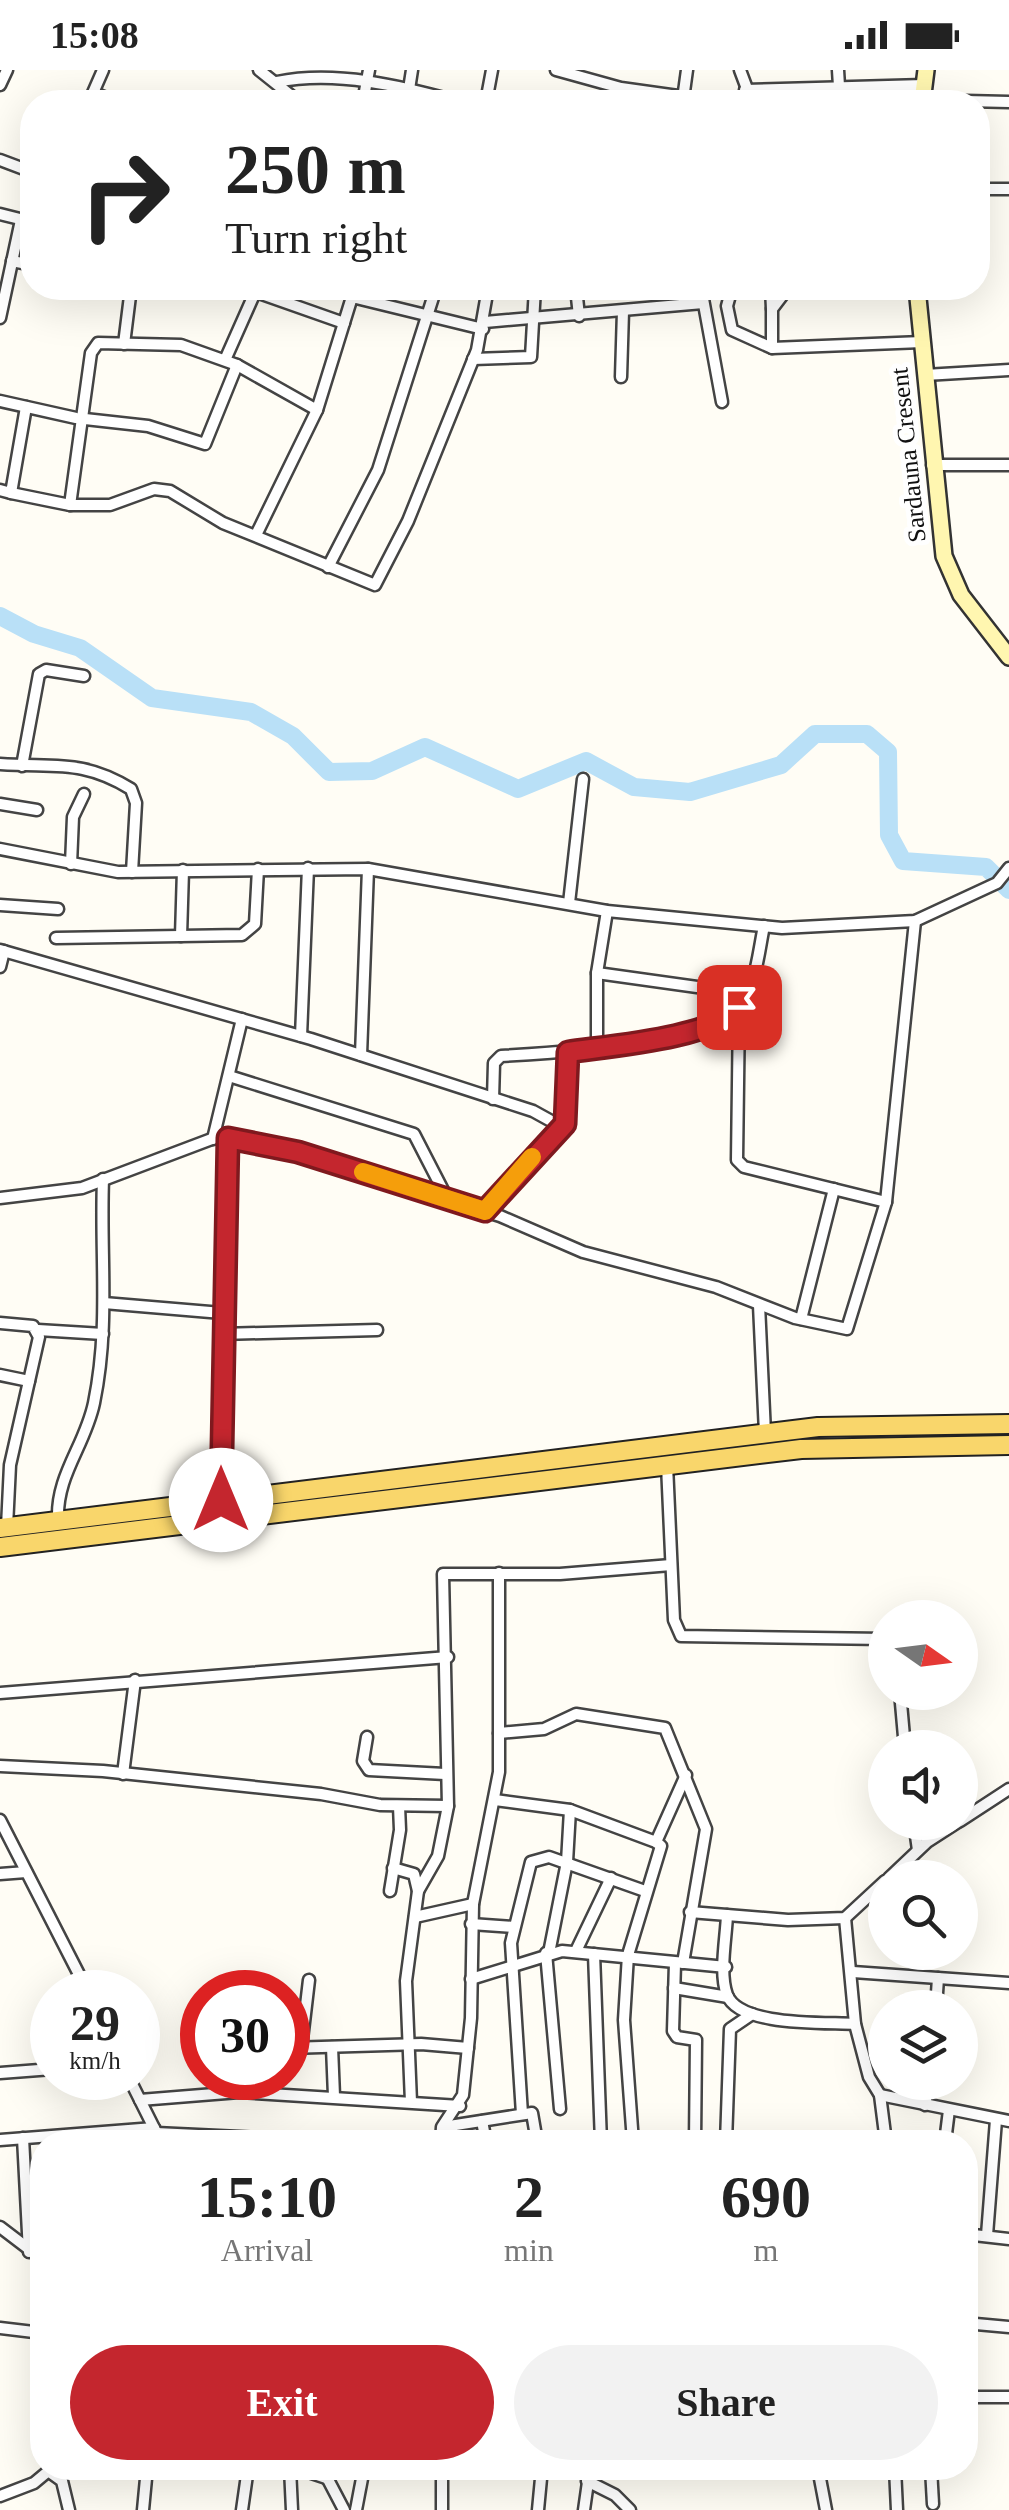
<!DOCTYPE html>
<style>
body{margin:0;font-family:Georgia,serif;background:#f2f2f2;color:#222;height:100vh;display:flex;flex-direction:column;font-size:38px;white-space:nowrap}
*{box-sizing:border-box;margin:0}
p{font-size:32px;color:#767676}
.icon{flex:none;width:55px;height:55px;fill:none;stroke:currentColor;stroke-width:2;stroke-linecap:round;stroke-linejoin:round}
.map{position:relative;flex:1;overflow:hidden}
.sheet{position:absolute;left:30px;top:2060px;width:948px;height:350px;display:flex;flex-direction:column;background:#fff;border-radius:40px;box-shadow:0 10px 40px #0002}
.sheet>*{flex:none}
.guide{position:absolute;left:20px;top:20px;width:970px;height:210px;border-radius:40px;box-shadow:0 10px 40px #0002;background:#fff;color:#222;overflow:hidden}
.needle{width:65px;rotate:104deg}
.buttons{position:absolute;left:868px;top:1530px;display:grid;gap:20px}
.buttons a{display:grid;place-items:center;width:110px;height:110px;border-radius:50%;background:#fff;box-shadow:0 10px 40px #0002;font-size:50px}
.speed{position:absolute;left:30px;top:1900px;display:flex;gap:20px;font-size:50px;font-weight:700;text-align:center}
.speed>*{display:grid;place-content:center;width:130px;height:130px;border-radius:50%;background:#fff;box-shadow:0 10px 40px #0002;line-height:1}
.speed small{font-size:25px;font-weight:400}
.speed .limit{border:15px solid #d22;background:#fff;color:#111}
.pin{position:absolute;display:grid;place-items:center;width:85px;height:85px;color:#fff;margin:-42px;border-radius:20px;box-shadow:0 5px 15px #0006}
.me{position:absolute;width:110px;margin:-55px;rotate:0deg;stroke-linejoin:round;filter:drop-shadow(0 0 8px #0008)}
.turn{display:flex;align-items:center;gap:35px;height:210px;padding:0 40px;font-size:45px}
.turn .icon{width:130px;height:130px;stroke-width:2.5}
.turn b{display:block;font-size:70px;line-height:85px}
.eta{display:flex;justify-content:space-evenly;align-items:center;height:170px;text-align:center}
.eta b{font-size:60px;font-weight:700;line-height:70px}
.cta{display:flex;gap:20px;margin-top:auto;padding:20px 40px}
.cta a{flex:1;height:115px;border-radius:60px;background:#c4262e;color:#fff;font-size:40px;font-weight:700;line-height:115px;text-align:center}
.cta a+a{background:#f2f2f2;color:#222}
.status{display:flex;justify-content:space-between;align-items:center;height:70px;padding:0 50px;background:#fff;direction:ltr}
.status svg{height:28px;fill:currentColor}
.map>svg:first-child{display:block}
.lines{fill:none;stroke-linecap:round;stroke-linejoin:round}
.river{stroke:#b9e0f7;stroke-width:18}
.street-casing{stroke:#444;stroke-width:15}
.secondary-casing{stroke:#333;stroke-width:20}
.primary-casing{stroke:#222;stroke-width:22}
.street{stroke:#fff;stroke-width:10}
.secondary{stroke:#fff6b0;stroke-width:15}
.primary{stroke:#f9d66b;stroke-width:18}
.route-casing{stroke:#7f191e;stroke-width:25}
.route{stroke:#c4262e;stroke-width:18}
.slow{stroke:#f59e0b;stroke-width:18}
.labels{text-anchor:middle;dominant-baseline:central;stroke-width:10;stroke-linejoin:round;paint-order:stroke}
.street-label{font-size:25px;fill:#111;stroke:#fff}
</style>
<div class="status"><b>15:08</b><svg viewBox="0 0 49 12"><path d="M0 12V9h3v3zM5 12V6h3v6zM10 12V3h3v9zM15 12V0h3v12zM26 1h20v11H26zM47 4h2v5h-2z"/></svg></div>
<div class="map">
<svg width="1009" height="2440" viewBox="0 0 1009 2440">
<rect width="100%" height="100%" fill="#fffdf5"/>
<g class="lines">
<polyline class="river" points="0,546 34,564 80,578 152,628 251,642 293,666 329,702 372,701 425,677 518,719 586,691 634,717 690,722 781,695 815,664 867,664 888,682 889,765 903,791 986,797 1009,820"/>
<g class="street-casing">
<g id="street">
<polyline points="259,0 299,32"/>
<polyline points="556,0 621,18 678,26 684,32"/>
<polyline points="740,0 752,32"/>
<polyline points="838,0 839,16"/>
<path d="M277,12C336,0 400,16 459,32"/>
<polyline points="0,15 7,0"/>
<polyline points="745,20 924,15"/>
<polyline points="94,23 116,32"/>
<polyline points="683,29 687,0"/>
<polyline points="923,30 1009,32"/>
<polyline points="89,32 103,0"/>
<polyline points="363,32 369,0"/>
<polyline points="407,32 412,0"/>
<polyline points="486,32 492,0"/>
<polyline points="0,90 32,102"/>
<polyline points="978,119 1009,119"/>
<polyline points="0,144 32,152"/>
<polyline points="12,191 32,195"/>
<polyline points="112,218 131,219"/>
<polyline points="515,218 535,220"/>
<polyline points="576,218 579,246"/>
<polyline points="701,218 722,332"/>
<polyline points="732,218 727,236 732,260 772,278 922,272"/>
<polyline points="256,222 344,253"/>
<polyline points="772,239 771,218 787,218"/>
<polyline points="0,248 21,150"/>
<polyline points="485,252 703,233"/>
<polyline points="124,274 131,218"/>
<polyline points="772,278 772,239 788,218"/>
<polyline points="473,289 531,287 535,218"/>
<polyline points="225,290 257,218"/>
<polyline points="925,305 1009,300"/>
<polyline points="621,307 623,241"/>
<polyline points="0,331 76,348 148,356 205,374 237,295"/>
<polyline points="932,395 1009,395"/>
<polyline points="0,420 11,423 26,337"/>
<polyline points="11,423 70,435 110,435 154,419 170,421 223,453 375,515 408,451 477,280 488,218"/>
<polyline points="70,435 91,283 98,273 181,275 237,295 317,340"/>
<polyline points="256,465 317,340 352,227 483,259"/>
<polyline points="328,497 378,400 436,218"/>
<path d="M0,694C55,698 82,689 131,719L136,733L132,802"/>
<polyline points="22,696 39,604 46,600 84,606"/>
<polyline points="0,734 37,740"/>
<polyline points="0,779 118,802 368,799 607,841 782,858 915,851 997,813 1009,798"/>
<polyline points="71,794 73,747 84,724"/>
<polyline points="569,833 583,709"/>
<polyline points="0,835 58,839"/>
<polyline points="181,866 183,800"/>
<polyline points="56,868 242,865 255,854 258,799"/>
<polyline points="0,880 311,969 533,1041 562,1057"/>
<polyline points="0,897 4,881"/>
<polyline points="597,903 747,924"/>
<polyline points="739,938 737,1090 744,1097 886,1132"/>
<polyline points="301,966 308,798"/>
<polyline points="597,978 597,903 607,841"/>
<polyline points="361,985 368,799"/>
<polyline points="229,1006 414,1064 449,1132"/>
<path d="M493,1029L494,993L501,986C553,983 687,974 729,948C755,933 758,883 764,856"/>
<polyline points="213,1069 242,949"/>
<polyline points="0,1128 82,1118 217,1067 254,1070 500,1146 583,1182 716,1217 795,1248 847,1259 886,1132 915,851"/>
<polyline points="485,1141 565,1054 569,982"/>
<polyline points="104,1233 222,1243"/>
<polyline points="759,1235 765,1363"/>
<polyline points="801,1249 834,1119"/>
<polyline points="0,1253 33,1256 39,1267 10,1395 7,1457"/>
<polyline points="38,1260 103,1264"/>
<polyline points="221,1264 377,1260"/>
<polyline points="0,1305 29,1311"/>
<polyline points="667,1395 674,1550 681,1566 885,1569"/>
<polyline points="221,1429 228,1068"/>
<path d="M58,1450C56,1405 85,1376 94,1333C110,1255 100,1186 103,1109"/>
<polyline points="900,1622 905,1678"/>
<polyline points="0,1623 448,1587"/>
<polyline points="499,1663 544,1659 576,1644 665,1658 706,1759 683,1893"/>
<polyline points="367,1667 363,1691 369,1700 445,1704"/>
<polyline points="0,1696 103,1701 321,1724 380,1735 448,1736"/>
<polyline points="123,1704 135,1610"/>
<polyline points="495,1730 570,1740 656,1772"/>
<polyline points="0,1750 88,1922"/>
<polyline points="960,1751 1009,1719"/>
<polyline points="914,1752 918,1780"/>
<polyline points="393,1798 414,1804 418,1821 406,1911 411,2032"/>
<polyline points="0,1804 26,1802"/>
<polyline points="889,1808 927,1772 958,1752"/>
<polyline points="390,1821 400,1760 399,1736"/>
<polyline points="418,1821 438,1786 448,1736 443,1504 560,1504 671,1495"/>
<polyline points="690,1842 788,1850 845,1848 885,1811"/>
<path d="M727,1845C726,1869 719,1903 727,1925C740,1957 826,1952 855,1954"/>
<polyline points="415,1847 473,1834"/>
<polyline points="845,1848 855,1954 869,2007 880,2025 886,2072"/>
<polyline points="471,1854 514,1857"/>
<polyline points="576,1881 611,1808"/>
<polyline points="546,1883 560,2039"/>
<polyline points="549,1883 567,1792 570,1740"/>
<polyline points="594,1884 601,2072"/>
<polyline points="675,1893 673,1961 677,1967 696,1970 695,2072"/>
<polyline points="853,1902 1009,1913"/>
<polyline points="471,1909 562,1881 726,1897"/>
<polyline points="674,1918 728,1927"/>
<polyline points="936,1938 938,1908"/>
<polyline points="332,1977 334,2026"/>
<polyline points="288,1978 421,1974 468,1978"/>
<polyline points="301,1978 309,1910"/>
<polyline points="0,2003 52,1999"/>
<polyline points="129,2008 161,2072"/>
<polyline points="880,2025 1009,2051"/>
<polyline points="140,2030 239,2022 460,2036"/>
<polyline points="925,2035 929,2012"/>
<polyline points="522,2044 511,1873 531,1792 549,1787 645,1821"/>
<polyline points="482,2051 486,2072"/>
<polyline points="443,2057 532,2043 537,2072"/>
<polyline points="156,2063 344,2072"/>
<polyline points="23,2068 29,2182"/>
<polyline points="0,2070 154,2058"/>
<polyline points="441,2072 442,2057 463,2025 471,1948 473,1834 499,1702 499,1503"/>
<polyline points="633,2072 624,1950 628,1885 661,1776 656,1772 686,1705"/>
<polyline points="726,2072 730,1959 752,1944"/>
<polyline points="945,2072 949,2040"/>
<polyline points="0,2157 42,2189"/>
<polyline points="965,2164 1009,2169"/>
<polyline points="987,2165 996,2050"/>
<polyline points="965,2253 1009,2257"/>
<polyline points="0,2258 42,2263"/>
<polyline points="965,2327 1009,2327"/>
<polyline points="290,2398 292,2440"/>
<polyline points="296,2398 326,2408"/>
<polyline points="322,2398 344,2440"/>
<polyline points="442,2398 442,2440"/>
<polyline points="818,2398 826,2440"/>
<polyline points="895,2398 897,2440"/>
<polyline points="931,2398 933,2434"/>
<polyline points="48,2401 62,2411 69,2440"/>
<polyline points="587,2411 615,2425 630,2440"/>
<polyline points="0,2426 34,2413 52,2398"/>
<polyline points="143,2440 147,2398"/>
<polyline points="242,2440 248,2398"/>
<polyline points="356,2440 364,2398"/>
<polyline points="538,2440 542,2398"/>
<polyline points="584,2440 590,2398"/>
</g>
</g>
<g class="secondary-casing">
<g id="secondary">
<polyline points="922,32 926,0"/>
<polyline points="917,218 944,486 961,525 1009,587"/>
</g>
</g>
<g class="primary-casing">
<g id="primary">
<polyline points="0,1458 818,1357 1009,1354"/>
<polyline points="0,1477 801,1379 1009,1375"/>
</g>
</g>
<use href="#street" class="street"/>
<use href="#secondary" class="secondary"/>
<use href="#primary" class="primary"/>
</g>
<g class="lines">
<g class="route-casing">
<path id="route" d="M221,1430L228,1068L298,1082L485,1141L565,1054L568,982C609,976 715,968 739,937"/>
</g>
<use href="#route" class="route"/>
<polyline class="slow" points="363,1102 485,1141 532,1087"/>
</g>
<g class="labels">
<g class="street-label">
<text transform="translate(908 385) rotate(-96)">Sardauna Cresent</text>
</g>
</g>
</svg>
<div class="buttons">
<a><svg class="needle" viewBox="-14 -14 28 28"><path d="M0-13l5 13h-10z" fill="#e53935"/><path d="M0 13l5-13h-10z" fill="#767676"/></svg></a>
<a><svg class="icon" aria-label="sound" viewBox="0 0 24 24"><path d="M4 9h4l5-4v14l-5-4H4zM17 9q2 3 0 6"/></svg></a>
<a><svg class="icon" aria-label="search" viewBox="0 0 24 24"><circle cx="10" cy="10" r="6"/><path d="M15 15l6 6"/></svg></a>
<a><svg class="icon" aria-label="layers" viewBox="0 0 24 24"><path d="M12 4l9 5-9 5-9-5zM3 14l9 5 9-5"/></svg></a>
</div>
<div class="speed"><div>29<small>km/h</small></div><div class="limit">30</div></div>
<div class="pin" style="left:739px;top:937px;background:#d93025"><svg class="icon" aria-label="arrive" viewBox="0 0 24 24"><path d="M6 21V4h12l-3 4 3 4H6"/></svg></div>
<svg class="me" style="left:221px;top:1430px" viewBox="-20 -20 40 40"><circle r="19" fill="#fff"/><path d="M0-13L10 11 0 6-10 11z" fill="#c4262e"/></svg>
<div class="guide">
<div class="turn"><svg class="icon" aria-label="right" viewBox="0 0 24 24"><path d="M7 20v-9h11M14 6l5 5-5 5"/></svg><div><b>250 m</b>Turn right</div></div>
</div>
<section class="sheet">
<div class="eta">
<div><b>15:10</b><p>Arrival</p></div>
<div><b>2</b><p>min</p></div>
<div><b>690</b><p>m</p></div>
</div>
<div class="cta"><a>Exit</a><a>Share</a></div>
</section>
</div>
